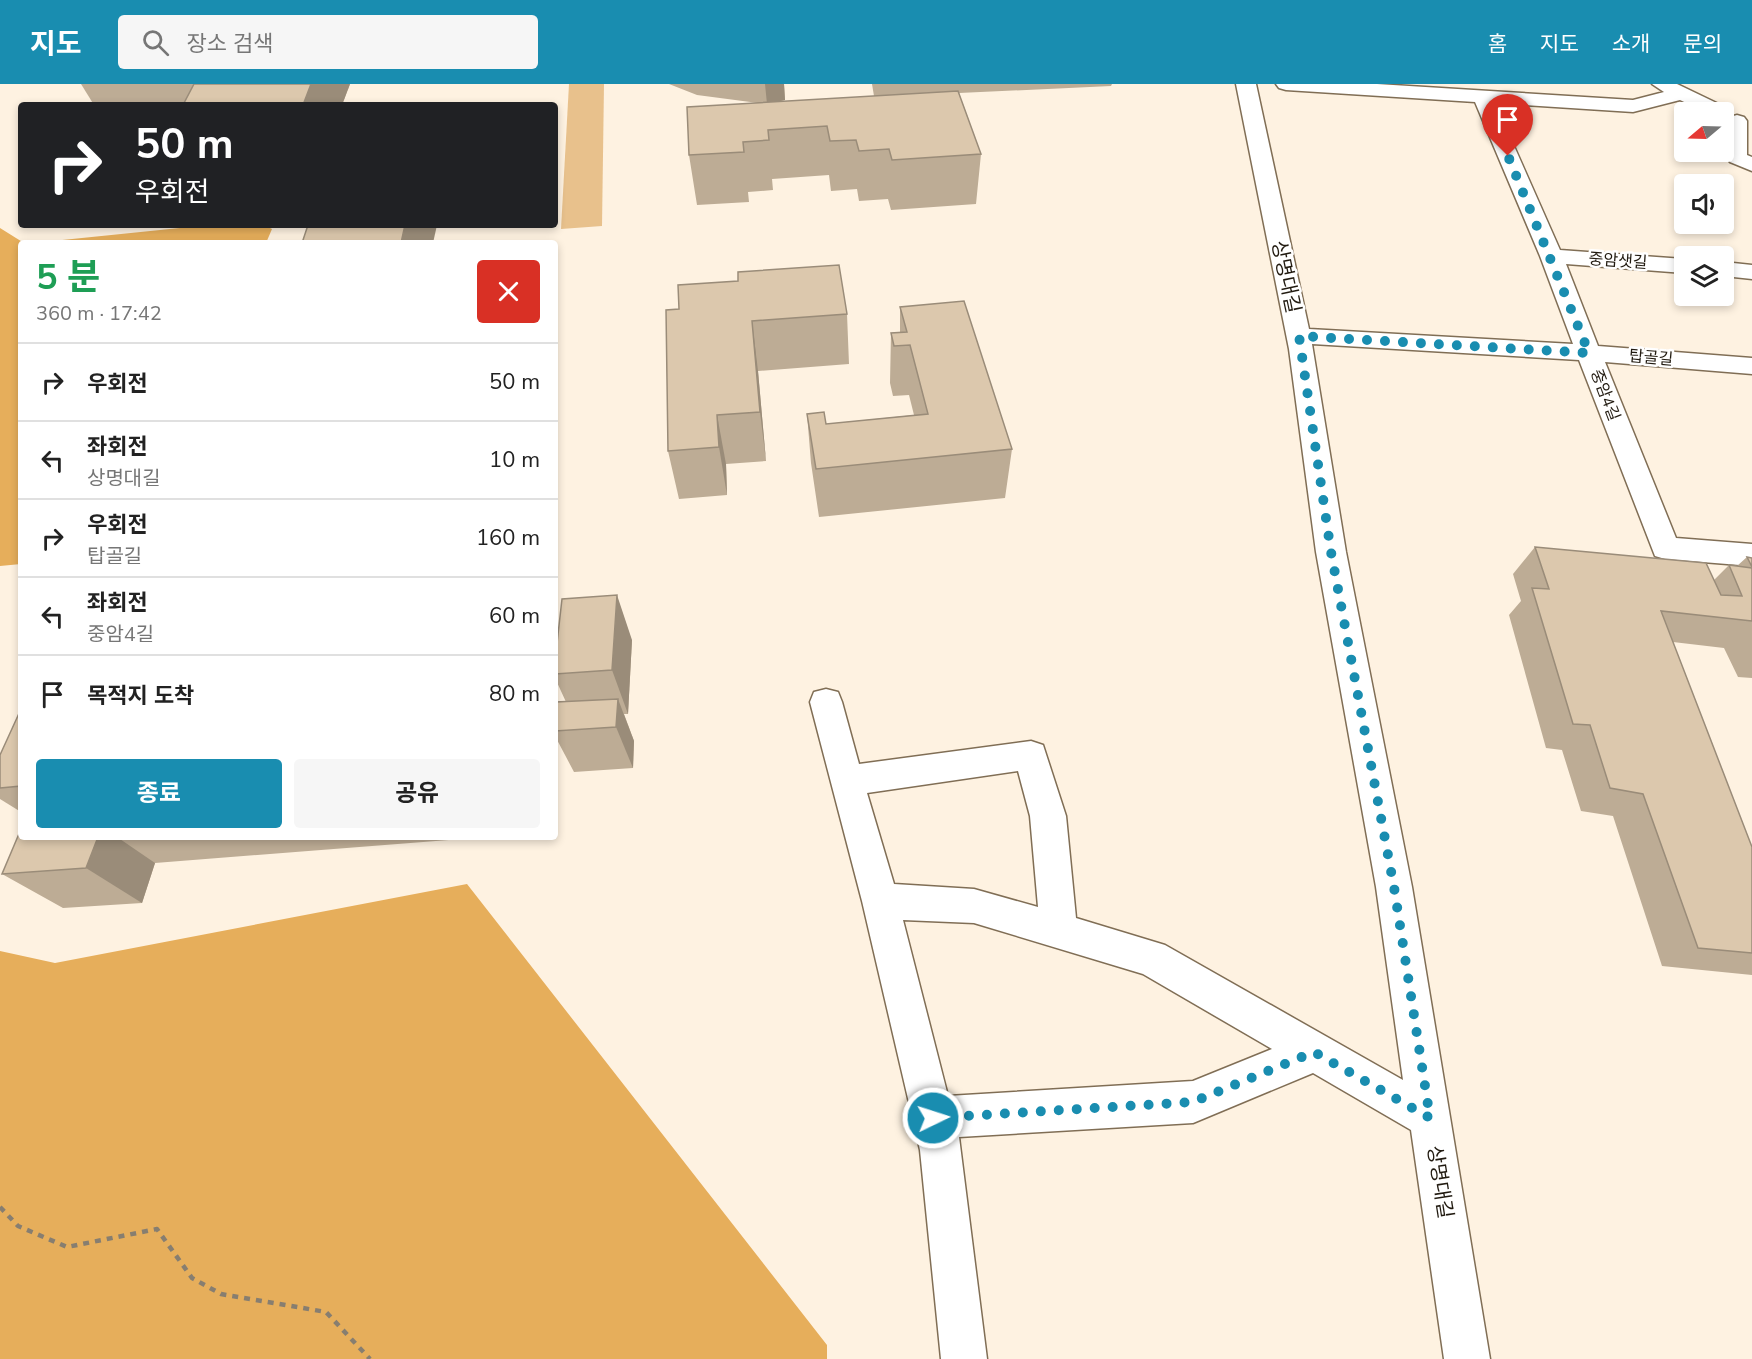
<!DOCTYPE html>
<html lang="ko">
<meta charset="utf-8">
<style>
body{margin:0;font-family:"Nunito Sans","Noto Sans KR",sans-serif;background:#f6f6f6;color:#222;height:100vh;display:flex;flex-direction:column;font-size:22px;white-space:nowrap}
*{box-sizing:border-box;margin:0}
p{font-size:20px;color:#767676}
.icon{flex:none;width:33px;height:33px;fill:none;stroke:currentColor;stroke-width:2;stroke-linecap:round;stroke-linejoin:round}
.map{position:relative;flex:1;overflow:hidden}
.sheet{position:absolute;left:18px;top:156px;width:540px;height:600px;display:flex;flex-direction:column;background:#fff;border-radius:6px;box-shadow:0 3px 9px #0003}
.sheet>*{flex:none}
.hud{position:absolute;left:18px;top:18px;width:540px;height:126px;border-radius:6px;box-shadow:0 3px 9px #0003;background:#202124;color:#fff;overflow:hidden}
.needle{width:39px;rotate:251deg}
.controls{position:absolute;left:1674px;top:18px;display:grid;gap:12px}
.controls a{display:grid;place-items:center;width:60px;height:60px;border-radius:6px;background:#fff;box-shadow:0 3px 9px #0003;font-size:30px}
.pin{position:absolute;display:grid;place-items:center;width:51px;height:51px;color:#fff;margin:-62px -26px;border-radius:50% 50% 50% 0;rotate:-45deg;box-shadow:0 0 6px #0007}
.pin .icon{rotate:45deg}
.me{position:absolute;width:66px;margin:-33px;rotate:86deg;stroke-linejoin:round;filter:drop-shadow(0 0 4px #0008)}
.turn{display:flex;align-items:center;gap:21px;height:126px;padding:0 18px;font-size:27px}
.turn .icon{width:78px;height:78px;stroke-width:2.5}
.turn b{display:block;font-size:42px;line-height:51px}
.round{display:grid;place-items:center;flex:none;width:63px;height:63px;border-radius:6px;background:#f6f6f6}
.headline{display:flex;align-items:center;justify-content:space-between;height:102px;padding:0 18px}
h1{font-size:36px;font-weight:700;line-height:45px;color:#1e9e55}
.primary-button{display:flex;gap:12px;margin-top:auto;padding:12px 18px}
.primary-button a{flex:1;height:69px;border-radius:6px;background:#198db0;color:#fff;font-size:24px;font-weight:700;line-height:69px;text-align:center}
.primary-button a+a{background:#f6f6f6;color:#222}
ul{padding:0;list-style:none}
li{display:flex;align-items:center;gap:18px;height:78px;padding:0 18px;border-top:2px solid #e0e0e0}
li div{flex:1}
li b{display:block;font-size:22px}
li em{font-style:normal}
header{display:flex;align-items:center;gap:36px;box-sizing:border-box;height:84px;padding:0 30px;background:#198db0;color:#fff}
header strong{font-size:28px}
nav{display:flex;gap:33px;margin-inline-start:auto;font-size:21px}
.search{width:420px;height:54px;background:#f6f6f6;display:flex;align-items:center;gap:15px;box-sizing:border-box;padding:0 21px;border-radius:6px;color:#767676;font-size:22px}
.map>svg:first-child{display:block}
.green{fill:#e8c18c}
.forest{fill:#e6ae5b}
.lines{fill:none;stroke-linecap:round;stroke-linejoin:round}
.minor-casing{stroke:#806e55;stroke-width:3}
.path{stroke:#877e70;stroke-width:4.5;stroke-dasharray:6 6;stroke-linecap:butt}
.minor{fill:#fff;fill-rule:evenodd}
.wall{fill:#bdac95}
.shaded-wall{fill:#9a8c79}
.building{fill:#dcc8ad;stroke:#9a8c79;stroke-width:1.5}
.route{stroke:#198db0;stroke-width:10;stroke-dasharray:0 18}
.labels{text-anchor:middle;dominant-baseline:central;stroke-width:5;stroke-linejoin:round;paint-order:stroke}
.far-street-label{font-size:16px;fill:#211a10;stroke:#fff}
.street-label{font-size:20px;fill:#211a10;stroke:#fff}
</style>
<header>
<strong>지도</strong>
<div class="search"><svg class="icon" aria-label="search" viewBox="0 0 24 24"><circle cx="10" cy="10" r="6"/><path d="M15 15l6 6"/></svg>장소 검색</div>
<nav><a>홈</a><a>지도</a><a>소개</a><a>문의</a></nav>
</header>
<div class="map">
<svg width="1752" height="1275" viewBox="0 0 1752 1275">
<rect width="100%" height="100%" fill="#fef2e1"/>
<polygon class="green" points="569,0 604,0 602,142 561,145"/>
<g class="forest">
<polygon points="209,141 264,141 272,145 266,159 33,159"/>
<polygon points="0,144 24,159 21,159 21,480 0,482"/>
<polygon points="467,800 827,1261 827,1275 0,1275 0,867 55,879"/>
</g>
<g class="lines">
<g class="minor-casing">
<g id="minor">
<path d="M1236,0H1256L1309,245L1573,260L1540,172L1475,18L1286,6L1279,4L1276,0H1377L1633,16L1664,8L1652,0H1677L1727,24L1730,28L1724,33V28H1705L1680,16L1633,28L1495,19L1560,166L1684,175V189L1566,180L1598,262L1752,274V290L1605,278L1676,454L1752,460V482L1665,475L1655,472L1579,276L1312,260L1346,468L1412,803L1490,1275H1444L1411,1046L1313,989L1193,1039L959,1053L987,1275H941L920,1066L862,817L810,618L814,608L826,605L838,608L842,618L859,680L1031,657L1043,661L1066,732L1076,834L1165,861L1403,996L1376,803L1316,468L1289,265ZM1018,687L1030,732L1038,823L974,805L894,800L867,709ZM903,836L974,839L1143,890L1272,965L1193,997L948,1012Z"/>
<polygon points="1737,31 1744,33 1747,37 1747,71 1752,73 1752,87 1730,78 1727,74 1727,37 1730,33"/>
<polygon points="1724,178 1752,181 1752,195 1724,192"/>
</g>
</g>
<polyline class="path" points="0,1123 18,1142 67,1163 157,1145 192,1194 221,1210 326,1228 370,1275"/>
<use href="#minor" class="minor"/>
</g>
<g class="wall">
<polygon points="81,0 350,0 342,21 94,21"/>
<polygon points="669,0 784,0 785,16 776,18 874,12 872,0 1112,0 1111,2 959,9 981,70 976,120 891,126 888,115 859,117 857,105 831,107 829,91 772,95 773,106 748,108 749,118 697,121 689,71 758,19 697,11"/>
<polygon points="900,223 1012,365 1005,414 819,433 811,379 807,330 826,340 914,331 909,311 893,312 890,299 891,249 900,248"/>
<polygon points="666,226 847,230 849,280 758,287 766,377 726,380 727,411 679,415 668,367"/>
<polygon points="1535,463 1714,496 1729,481 1737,482 1747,473 1752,474 1752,594 1738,593 1724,564 1673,558 1752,763 1752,891 1662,882 1613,732 1581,727 1562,666 1546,664 1509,531 1521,517 1513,490"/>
<polygon points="632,556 628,630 624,630 634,657 633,684 574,688 555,652 555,627 566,618 555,594 555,577"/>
<polygon points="21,625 21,728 0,715 0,671"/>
<polygon points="21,753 487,753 155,779 142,819 63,824 2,790"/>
</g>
<g class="shaded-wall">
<polygon points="311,0 350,0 342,21 303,21"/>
<polygon points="765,0 784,0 785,16 767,20"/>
<polygon points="405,141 437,141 433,159 401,159"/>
<polygon points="752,237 758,287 766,377 760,328"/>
<polygon points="717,331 726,380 727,411 719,363"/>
<polygon points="617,511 632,556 628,630 612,586"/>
<polygon points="618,615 634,657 633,684 616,643"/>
<polygon points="98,753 117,753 155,779 142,819 86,784"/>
</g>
<g class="building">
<polygon points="194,0 311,0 303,21 183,21"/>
<polygon points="958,7 981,70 892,76 889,65 859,67 856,56 830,57 827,42 768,46 769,56 743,58 744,68 689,71 687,23"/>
<polygon points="308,141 405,141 401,159 302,159"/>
<polygon points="839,181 847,230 752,237 760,328 717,331 719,363 668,367 666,226 679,225 678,201 738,197 738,188"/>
<polygon points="964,217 1012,365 816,385 807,330 824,328 826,340 928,330 910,261 894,262 891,249 907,248 900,223"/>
<polygon points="1535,463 1706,479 1721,511 1742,512 1729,481 1752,484 1752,537 1661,527 1752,763 1752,869 1698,864 1643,710 1610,704 1590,641 1573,640 1532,504 1549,505"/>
<polygon points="1747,473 1752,474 1752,483"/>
<polygon points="617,511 612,586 555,590 555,577 562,515"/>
<polygon points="618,615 616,643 555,647 556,618"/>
<polygon points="21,625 21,702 0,704 0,671"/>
<polygon points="21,745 21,753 98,753 86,784 2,790"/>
</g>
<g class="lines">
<polyline class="route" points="933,1034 1193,1018 1314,968 1430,1034 1394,803 1331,468 1299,252 1589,269 1508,72"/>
</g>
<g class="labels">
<g class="far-street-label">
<text transform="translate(1618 177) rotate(4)">중암샛길</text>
<text transform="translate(1651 274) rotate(5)">탑골길</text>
<text transform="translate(1605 311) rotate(69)">중암4길</text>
</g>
<g class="street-label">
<text transform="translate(1286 193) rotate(78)">상명대길</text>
<text transform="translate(1440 1098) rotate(81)">상명대길</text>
</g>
</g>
</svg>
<div class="controls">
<a><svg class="needle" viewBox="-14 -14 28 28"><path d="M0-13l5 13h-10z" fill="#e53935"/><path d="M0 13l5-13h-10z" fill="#767676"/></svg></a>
<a><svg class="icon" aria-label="sound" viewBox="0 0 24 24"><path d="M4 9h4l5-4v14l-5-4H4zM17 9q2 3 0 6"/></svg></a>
<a><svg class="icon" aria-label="layers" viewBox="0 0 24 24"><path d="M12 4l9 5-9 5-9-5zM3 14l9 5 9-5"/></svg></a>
</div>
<div class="pin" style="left:1508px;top:72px;background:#d93025"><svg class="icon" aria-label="arrive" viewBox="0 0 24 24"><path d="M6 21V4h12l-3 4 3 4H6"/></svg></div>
<svg class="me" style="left:933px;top:1034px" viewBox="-20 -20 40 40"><circle r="17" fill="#198db0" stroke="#fff" stroke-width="3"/><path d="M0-11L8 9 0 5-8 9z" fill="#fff"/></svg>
<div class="hud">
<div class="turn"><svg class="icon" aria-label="right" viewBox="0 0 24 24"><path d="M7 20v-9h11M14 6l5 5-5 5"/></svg><div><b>50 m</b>우회전</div></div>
</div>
<section class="sheet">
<div class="headline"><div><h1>5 분</h1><p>360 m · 17:42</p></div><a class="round" style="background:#d93025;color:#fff"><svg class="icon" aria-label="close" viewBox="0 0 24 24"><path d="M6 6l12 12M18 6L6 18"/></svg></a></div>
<ul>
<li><svg class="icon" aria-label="right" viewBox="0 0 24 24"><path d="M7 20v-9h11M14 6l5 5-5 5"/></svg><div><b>우회전</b></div><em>50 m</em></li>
<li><svg class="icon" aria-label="left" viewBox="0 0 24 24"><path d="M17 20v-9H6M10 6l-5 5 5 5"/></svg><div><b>좌회전</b><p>상명대길</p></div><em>10 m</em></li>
<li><svg class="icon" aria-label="right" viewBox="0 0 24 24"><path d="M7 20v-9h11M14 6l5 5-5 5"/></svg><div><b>우회전</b><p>탑골길</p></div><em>160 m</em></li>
<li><svg class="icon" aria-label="left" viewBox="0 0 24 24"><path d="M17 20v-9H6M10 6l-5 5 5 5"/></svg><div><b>좌회전</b><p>중암4길</p></div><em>60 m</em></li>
<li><svg class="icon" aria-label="arrive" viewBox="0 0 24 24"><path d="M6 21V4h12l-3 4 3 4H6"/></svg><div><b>목적지 도착</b></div><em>80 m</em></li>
</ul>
<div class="primary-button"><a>종료</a><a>공유</a></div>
</section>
</div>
